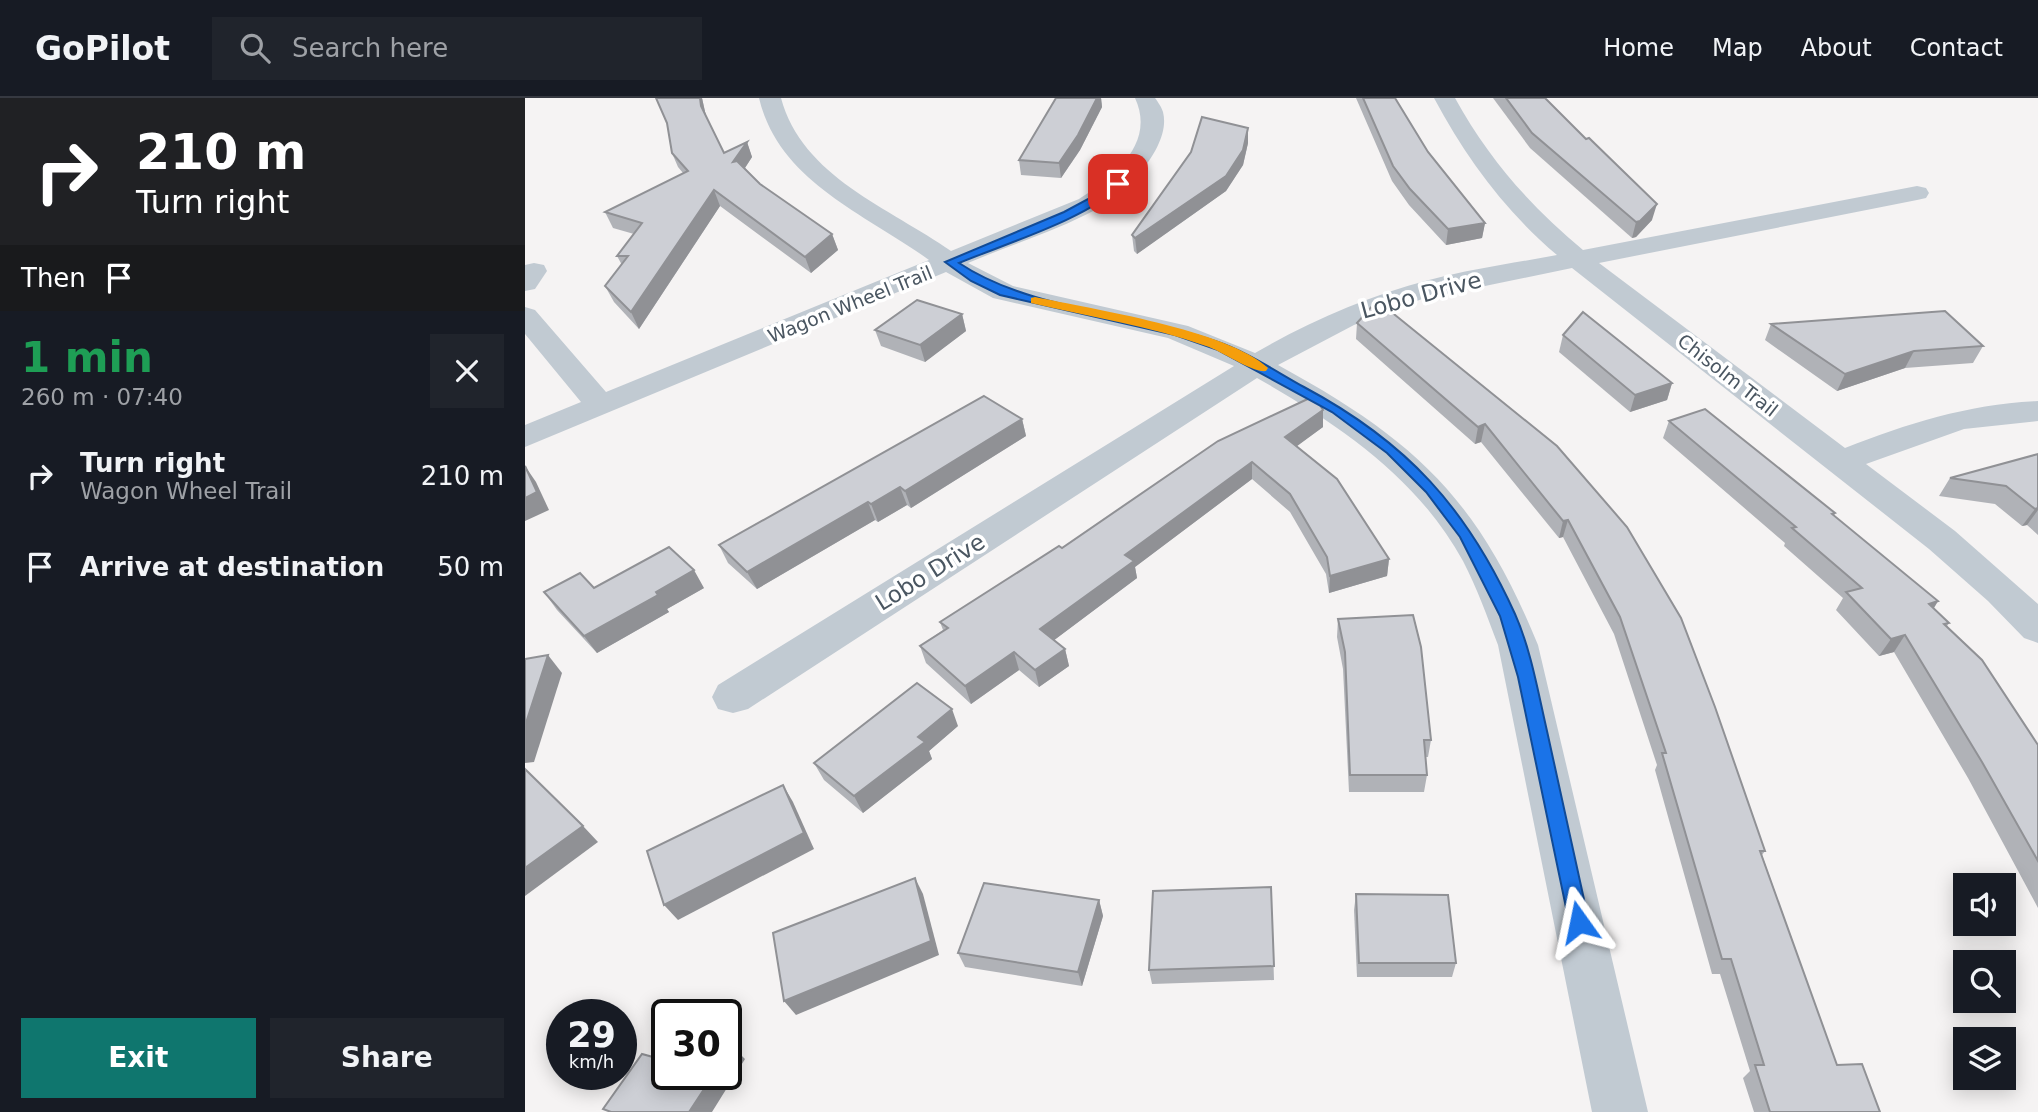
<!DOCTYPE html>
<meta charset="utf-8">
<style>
body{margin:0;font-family:"DejaVu Sans",sans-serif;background:#20242c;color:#f1f3f6;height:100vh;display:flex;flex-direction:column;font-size:26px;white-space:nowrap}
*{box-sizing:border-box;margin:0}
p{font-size:23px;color:#9ea1a6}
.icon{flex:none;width:38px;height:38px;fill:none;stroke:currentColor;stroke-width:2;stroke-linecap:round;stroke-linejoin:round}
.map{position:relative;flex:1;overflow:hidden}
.sheet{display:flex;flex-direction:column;background:#171b24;width:525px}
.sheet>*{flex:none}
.hud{background:#202124;color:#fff;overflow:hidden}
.controls{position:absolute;left:1428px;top:775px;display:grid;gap:14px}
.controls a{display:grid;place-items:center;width:63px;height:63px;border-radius:0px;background:#171b24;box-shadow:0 4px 18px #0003;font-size:35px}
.speed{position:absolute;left:21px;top:901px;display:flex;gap:14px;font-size:35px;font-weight:700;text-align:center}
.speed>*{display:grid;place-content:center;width:91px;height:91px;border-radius:50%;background:#171b24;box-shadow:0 4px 18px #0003;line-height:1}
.speed small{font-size:18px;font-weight:400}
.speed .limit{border:4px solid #111;border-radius:10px;background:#fff;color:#111}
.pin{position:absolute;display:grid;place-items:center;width:60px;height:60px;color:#fff;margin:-30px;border-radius:14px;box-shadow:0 4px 10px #0006}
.me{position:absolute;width:77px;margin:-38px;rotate:348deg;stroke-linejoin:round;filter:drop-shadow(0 0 5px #0008)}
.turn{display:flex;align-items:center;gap:24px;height:147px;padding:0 21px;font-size:32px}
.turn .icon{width:91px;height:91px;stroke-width:2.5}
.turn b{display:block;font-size:49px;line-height:60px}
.then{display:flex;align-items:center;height:66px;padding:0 21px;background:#0003;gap:14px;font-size:26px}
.round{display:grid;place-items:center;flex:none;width:74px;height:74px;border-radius:0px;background:#20242c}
.head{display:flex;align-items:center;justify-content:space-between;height:119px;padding:0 21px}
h1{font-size:42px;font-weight:700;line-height:52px;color:#1e9e55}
.cta{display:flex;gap:14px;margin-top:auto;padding:14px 21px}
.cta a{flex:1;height:80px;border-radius:0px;background:#0f766e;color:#fff;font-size:28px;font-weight:700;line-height:80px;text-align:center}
.cta a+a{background:#20242c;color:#f1f3f6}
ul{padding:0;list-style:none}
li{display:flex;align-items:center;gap:21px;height:91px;padding:0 21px}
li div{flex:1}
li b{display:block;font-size:26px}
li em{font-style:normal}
header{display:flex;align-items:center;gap:42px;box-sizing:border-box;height:98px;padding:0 35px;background:#171b24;border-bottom:2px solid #363941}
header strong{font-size:33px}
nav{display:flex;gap:38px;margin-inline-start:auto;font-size:24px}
.search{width:490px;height:63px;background:#20242c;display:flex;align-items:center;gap:18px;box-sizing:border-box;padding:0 24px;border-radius:0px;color:#9ea1a6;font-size:26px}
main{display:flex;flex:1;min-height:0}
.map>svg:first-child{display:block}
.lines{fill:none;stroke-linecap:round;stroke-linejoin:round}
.street{fill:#c1cad2;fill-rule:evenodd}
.wall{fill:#b0b2b7}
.shaded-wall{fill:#909195}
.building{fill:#cdcfd5;stroke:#909195;stroke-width:2}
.route{fill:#1a73e8;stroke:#114b97;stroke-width:2}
.slow{fill:#f59e0b}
.labels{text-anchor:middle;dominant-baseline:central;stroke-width:7;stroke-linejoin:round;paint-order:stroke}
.far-street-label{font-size:19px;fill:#4a5661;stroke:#fff}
.street-label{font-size:23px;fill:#4a5661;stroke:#fff}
</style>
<header>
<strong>GoPilot</strong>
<div class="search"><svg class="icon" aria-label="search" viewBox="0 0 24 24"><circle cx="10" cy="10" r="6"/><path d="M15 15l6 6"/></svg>Search here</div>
<nav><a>Home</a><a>Map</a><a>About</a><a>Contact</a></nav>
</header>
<main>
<section class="sheet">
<div class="hud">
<div class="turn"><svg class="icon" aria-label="right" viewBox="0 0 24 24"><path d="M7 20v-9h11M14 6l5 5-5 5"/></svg><div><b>210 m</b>Turn right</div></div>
<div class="then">Then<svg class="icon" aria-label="arrive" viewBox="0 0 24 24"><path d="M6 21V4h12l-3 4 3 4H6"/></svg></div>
</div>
<div class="head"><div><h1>1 min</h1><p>260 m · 07:40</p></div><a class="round"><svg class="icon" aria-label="close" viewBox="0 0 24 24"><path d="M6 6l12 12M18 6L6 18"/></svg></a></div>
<ul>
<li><svg class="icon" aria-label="right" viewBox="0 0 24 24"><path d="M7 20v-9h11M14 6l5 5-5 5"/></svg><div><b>Turn right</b><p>Wagon Wheel Trail</p></div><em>210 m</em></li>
<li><svg class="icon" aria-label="arrive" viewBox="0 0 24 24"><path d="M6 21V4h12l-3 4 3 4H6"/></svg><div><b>Arrive at destination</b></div><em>50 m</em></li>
</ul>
<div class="cta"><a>Exit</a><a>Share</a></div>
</section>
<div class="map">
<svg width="1513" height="1014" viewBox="0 0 1513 1014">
<rect width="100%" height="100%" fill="#f5f3f3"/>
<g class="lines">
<g class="street">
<path d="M234,0H256C277,79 365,110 426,153L554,101C589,79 631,45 610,0H630C633,4 637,10 638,14C647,49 599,97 572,111C531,133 485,147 443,165L488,188L663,228L730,255C785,223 843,198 904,182C946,171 990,165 1032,157C980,113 941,60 909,0H930C963,60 1005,108 1058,152L1392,88L1401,90L1404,95L1401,100L1392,102L1074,165L1320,350C1383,325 1445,306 1513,303V323L1439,331L1341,366L1430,433L1513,506V545L1499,540L1463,503L1404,451L1047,170L897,201L829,227L753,267C890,342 953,400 1013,547L1123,1014H1067L973,547C962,518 952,490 938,463C892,379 813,326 732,280L223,611L208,615L193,611L187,599L193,587L709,268L643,240L468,200L421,174L0,349V327L56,304L0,236V209L10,212L81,294L404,162C341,116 254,84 234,0Z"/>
<polygon points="9,165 19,167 22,173 10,191 0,193 0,167"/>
</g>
</g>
<g class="wall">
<polygon points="177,0 181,18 199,55 222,44 227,59 220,70 235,86 307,136 313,152 286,175 195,108 114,231 89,204 80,188 97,167 92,158 109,136 88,130 80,114 158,75 153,69 147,55"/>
<polygon points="531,0 576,0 577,9 555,52 536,80 496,77 494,62"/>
<polygon points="831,0 870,0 903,54 960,125 957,140 921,147 884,107 867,83"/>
<polygon points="968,0 1020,0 1127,122 1111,139 1107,140 1005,50"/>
<polygon points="723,30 723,45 718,67 701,93 612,156 609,153 607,137"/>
<polygon points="437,216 441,233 400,264 356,248 350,232"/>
<polygon points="832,225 1032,348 1240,753 1237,757 1312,967 1355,1014 1229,1014 1218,980 1225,973 1195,876 1187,876 1130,672 1132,667 1089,536 1038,439 1034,440 956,344 950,346 831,241"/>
<polygon points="1246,226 1458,248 1448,265 1380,270 1312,293 1240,242"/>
<polygon points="1038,237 1147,285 1142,302 1105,314 1034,254"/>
<polygon points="798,312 798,329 771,348 864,461 862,478 804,495 801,476 765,414 727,381 610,469 612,480 529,542 540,551 544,568 514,589 494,572 446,606 401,565 395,548 418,532 415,524 537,450"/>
<polygon points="497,321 501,338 386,410 382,407 353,424 350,422 232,491 203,465 194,447"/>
<polygon points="1144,323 1310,415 1309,418 1413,503 1409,510 1424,525 1422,528 1513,647 1513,810 1443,680 1369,554 1354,558 1311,512 1318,500 1259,448 1260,445 1138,340"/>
<polygon points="1513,356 1513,437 1502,427 1497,428 1470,406 1414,398 1425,380"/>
<polygon points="69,490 179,490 142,511 144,514 72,555 32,512 19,494"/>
<polygon points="813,521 906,642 903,659 900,659 902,677 899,694 824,694 818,571 812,539"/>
<polygon points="433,628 404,653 407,661 338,715 299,682 289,665"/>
<polygon points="746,789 749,882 627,886 624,872"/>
<polygon points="831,796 931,865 927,879 832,879 829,812"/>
<polygon points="574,802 578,818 557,888 440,869 433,855"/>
</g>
<g class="shaded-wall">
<polygon points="175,0 177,0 182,23 176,8"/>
<polygon points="572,0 576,0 577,9 555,52 536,80 534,65"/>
<polygon points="723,30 723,45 718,67 701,93 612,156 610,140"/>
<polygon points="222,44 227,59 214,79 208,64"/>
<polygon points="189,92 195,108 114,231 106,214"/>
<polygon points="1132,106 1127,122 1111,139 1107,140 1111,124"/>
<polygon points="960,125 957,140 921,147 923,131"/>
<polygon points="307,136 313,152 286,175 280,159"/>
<polygon points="437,216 441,233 400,264 395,247"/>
<polygon points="1389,253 1380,270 1312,293 1320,276"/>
<polygon points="1147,285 1142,302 1105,314 1110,297"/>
<polygon points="798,312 798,329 760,357 760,339"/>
<polygon points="497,321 501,338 386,410 380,393"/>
<polygon points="960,326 956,344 950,346 953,329"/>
<polygon points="727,364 727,381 610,469 612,480 520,549 515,531 600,457"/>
<polygon points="0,368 11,384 24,412 0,423"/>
<polygon points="375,389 382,407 353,424 346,406"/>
<polygon points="343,404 350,422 232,491 222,474"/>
<polygon points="1513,410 1513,412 1502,427 1497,428 1510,411"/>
<polygon points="1043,422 1038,439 1034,440 1038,423"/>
<polygon points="864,461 862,478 804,495 805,478"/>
<polygon points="169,472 179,490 142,511 144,514 72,555 59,538 131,494"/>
<polygon points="1413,503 1402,521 1404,506"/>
<polygon points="1380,537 1369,554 1354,558 1366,541"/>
<polygon points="540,551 544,568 514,589 510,572"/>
<polygon points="489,554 494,572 446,606 440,588"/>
<polygon points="23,557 37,575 9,664 0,665 0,628"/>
<polygon points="427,611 433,628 404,653 407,661 338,715 329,698 393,639"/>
<polygon points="258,687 268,704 289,751 153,822 139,807"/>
<polygon points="58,728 73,744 0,798 0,770"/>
<polygon points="390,780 398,796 414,857 271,917 259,903"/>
<polygon points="574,802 578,818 557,888 553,874"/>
<polygon points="207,948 220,961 187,1014 164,1014 189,976 201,976 201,957"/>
</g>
<g class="building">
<polygon points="131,0 175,0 176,8 199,55 222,44 208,64 212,63 235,86 307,136 280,159 189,92 106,214 80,188 103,158 92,158 117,125 80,114 163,73 147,55 142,25"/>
<polygon points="531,0 572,0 553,37 534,65 494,62"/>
<polygon points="838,0 870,0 903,54 960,125 923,131 885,91 868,68"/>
<polygon points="981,0 1020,0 1061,41 1064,40 1132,106 1115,123 1111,124 1007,35"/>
<polygon points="677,19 723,30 718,52 701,78 610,140 607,137 666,54"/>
<polygon points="392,202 437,216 395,247 350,232"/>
<polygon points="854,204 1032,348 1102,429 1156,520 1190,609 1240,753 1235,753 1312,967 1337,966 1355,1014 1245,1014 1230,967 1239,967 1206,861 1197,861 1137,655 1141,655 1095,519 1043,422 1038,423 960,326 953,329 832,225 849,206"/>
<polygon points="1420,213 1458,248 1389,253 1320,276 1246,226"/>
<polygon points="1058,214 1147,285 1110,297 1038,237"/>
<polygon points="459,298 497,321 380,393 375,389 346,406 343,404 222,474 194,447"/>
<polygon points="787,299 792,302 798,312 760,339 812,381 864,461 805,478 802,459 765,396 727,364 600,457 609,463 515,531 540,551 510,572 489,554 440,588 395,548 423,530 415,524 534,448 537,450 693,343"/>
<polygon points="1180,311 1310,415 1307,416 1413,503 1404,506 1424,525 1419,526 1457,562 1513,647 1513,763 1457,664 1380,537 1366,541 1321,494 1337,490 1267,430 1271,429 1144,323"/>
<polygon points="1513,356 1513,410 1510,411 1481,388 1425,380"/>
<polygon points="0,368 12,394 0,400"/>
<polygon points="144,449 169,472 131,494 133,497 59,538 19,494 55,475 69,490"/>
<polygon points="888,517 896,549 906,642 899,642 902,677 825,677 820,554 813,521"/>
<polygon points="23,557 0,628 0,561"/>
<polygon points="392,585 427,611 393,639 400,644 329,698 289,665"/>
<polygon points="0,671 58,728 0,770"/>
<polygon points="258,687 279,735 139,807 122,753"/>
<polygon points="390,780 406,843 259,903 248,835"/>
<polygon points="459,785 574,802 553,874 433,855"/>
<polygon points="746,789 749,868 624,872 628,793"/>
<polygon points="831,796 923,797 931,865 834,865"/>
<polygon points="142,939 142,976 189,976 164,1014 86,1014 78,1011 117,956 128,959"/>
<polygon points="201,946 207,948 201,957"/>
</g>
<path class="route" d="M589,83L598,86C562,121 482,145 434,165C504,212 609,215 690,243C721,253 750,273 779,289C882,344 942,410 990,516C1006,552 1013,594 1022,633C1036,696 1050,760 1064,824L1061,830L1054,833L1047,830L1044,824L993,579L975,518L935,439L901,394L862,355L807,314L693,252L650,237L475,197L446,183L420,164L539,114L567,99Z"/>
<path class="slow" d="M510,199C567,211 703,232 743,270L741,273C727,275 697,253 681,248C625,228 565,219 506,205V200Z"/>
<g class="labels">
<g class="far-street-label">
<text transform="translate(325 206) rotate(-22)">Wagon Wheel Trail</text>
<text transform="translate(1203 277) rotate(38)">Chisolm Trail</text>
</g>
<g class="street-label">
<text transform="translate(896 197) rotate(-15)">Lobo Drive</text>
<text transform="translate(405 474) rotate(-32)">Lobo Drive</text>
</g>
</g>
</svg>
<div class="controls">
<a><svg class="icon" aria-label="sound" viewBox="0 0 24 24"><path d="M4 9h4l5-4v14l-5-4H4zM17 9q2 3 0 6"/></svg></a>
<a><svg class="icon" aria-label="search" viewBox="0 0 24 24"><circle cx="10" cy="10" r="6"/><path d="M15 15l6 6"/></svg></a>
<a><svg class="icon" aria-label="layers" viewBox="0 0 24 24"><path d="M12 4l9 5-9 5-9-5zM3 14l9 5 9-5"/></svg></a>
</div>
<div class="speed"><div>29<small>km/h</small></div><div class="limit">30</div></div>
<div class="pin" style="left:593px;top:86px;background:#d93025"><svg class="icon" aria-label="arrive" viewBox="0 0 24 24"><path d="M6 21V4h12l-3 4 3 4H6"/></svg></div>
<svg class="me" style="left:1054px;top:824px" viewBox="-20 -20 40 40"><path d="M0-17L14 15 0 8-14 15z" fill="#1a73e8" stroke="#fff" stroke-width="4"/></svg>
</div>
</main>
